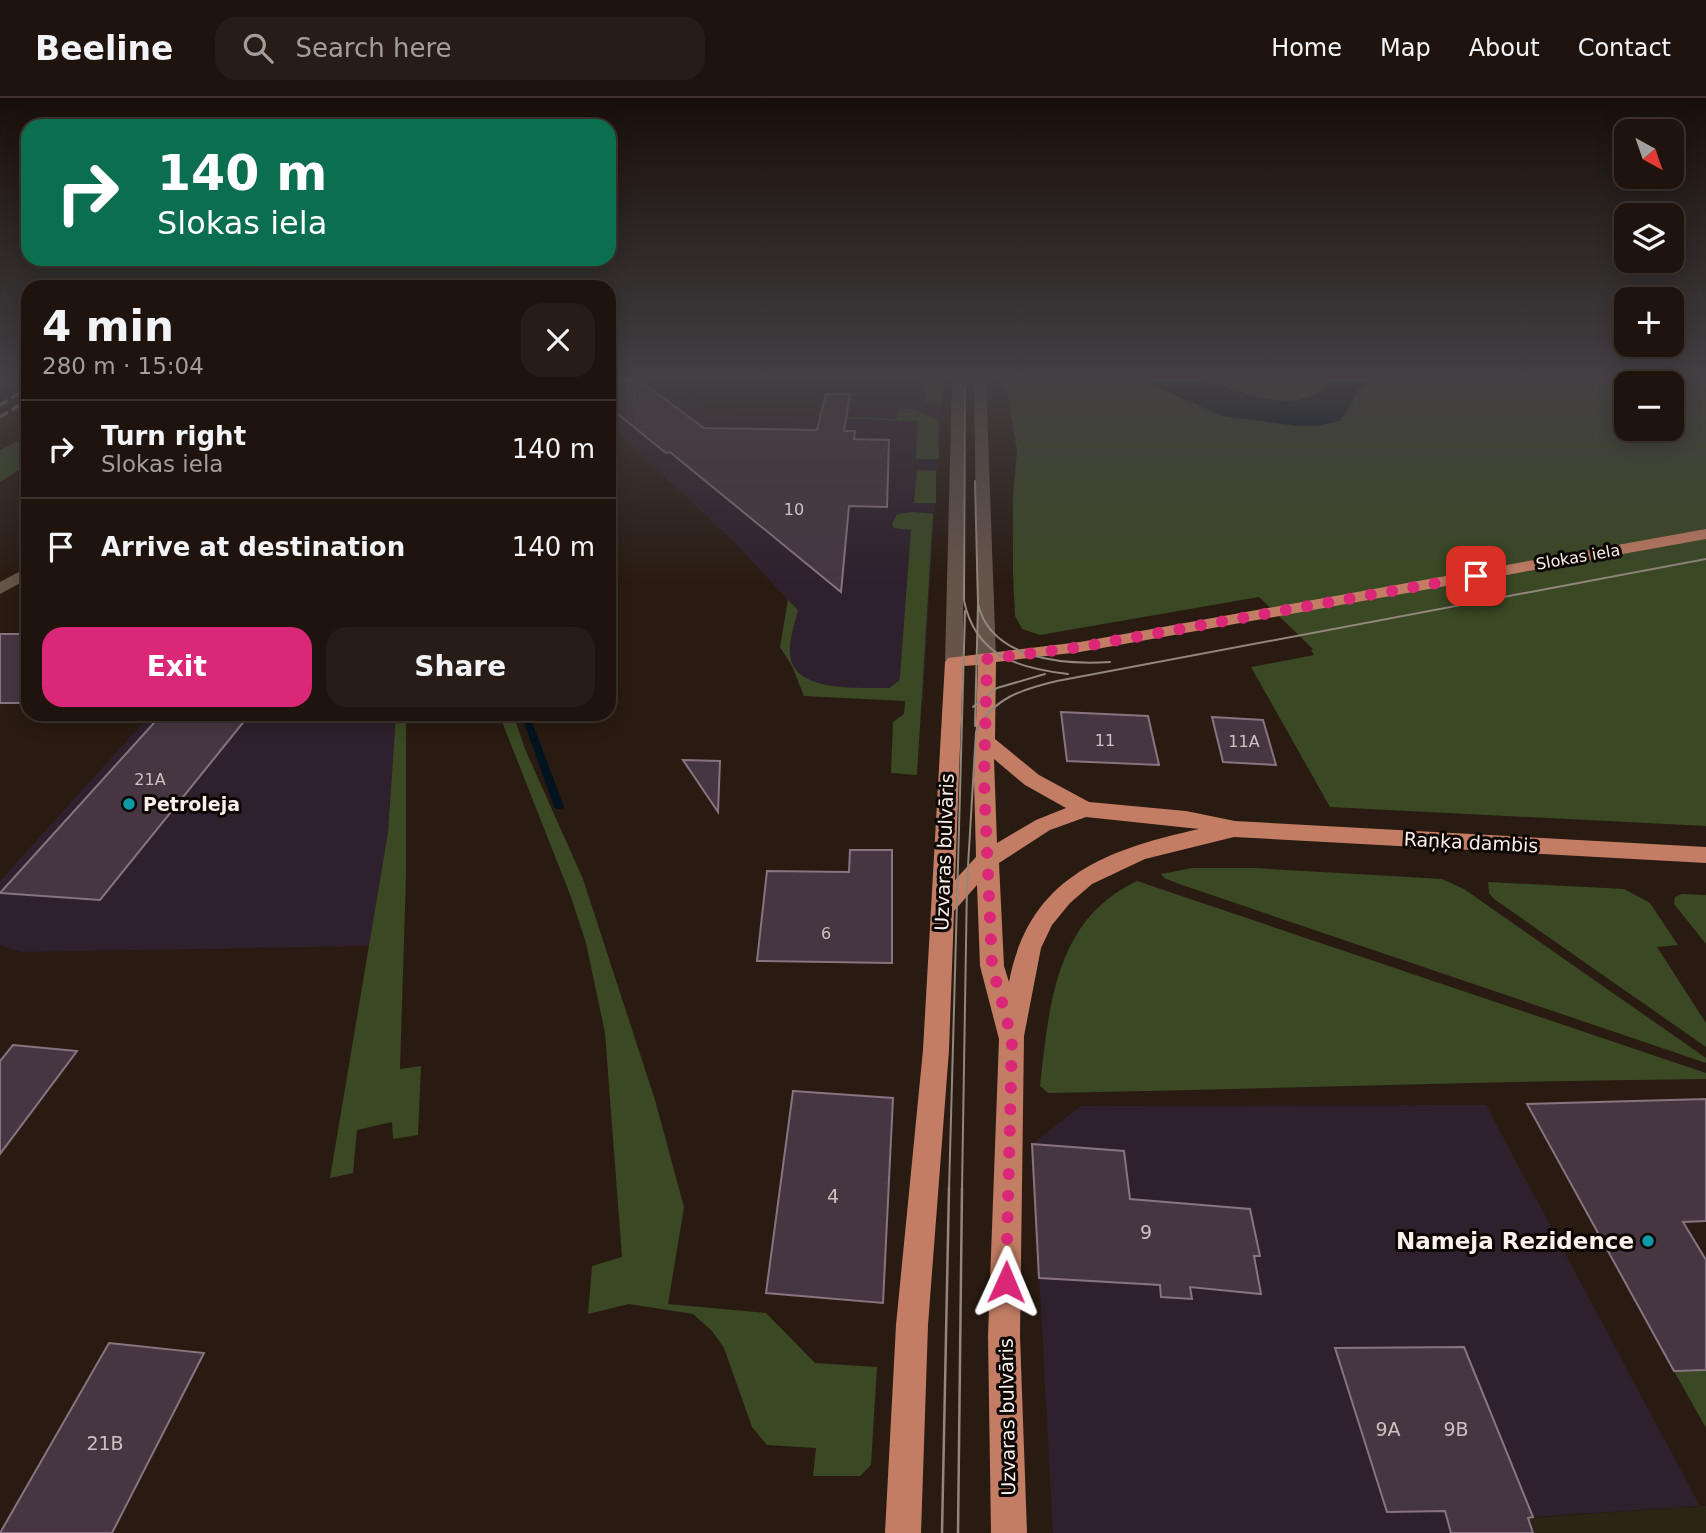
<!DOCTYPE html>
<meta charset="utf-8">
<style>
body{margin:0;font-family:"DejaVu Sans",sans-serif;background:#271d16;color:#f1f3f6;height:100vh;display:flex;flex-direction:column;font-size:26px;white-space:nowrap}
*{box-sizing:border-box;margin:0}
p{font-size:23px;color:#a19e9d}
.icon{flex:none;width:38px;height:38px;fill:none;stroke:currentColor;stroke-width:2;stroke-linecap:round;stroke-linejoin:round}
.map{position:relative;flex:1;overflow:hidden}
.sheet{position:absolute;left:21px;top:182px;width:595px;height:441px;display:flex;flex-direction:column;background:#1f140d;border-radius:21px;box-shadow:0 4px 18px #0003,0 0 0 2px #3c332e}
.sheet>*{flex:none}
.hud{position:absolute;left:21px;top:21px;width:595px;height:147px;border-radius:21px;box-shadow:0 4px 18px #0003,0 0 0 2px #3c332e;background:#0b6e4f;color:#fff;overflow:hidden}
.needle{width:46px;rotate:140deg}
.buttons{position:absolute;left:1614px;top:21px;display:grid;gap:14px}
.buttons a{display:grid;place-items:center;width:70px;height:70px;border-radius:14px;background:#1f140d;box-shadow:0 4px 18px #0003,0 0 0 2px #3c332e;font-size:35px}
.pin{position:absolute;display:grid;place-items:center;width:60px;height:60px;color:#fff;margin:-30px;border-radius:14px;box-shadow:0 4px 10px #0006}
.me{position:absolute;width:77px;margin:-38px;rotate:1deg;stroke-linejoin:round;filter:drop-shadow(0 0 5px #0008)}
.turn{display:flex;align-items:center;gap:24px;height:147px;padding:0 21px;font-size:32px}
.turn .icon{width:91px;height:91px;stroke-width:2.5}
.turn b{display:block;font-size:49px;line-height:60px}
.round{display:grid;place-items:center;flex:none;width:74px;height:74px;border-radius:21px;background:#271d16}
.headline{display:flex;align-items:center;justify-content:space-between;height:119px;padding:0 21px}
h1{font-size:42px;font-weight:700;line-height:52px}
.action{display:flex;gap:14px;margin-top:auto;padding:14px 21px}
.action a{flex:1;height:80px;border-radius:21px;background:#db2777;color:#fff;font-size:28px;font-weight:700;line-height:80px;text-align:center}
.action a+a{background:#271d16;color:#f1f3f6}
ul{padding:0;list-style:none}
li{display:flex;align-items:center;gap:21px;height:98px;padding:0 21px;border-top:2px solid #3c332e}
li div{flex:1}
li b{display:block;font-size:26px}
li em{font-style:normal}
header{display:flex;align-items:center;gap:42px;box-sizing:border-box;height:98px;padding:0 35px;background:#1f140d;border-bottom:2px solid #3c332e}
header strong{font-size:33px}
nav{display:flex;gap:38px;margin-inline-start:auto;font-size:24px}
.search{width:490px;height:63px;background:#271d16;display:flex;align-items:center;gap:18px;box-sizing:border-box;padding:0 24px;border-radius:21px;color:#a19e9d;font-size:26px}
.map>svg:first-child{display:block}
.commercial{fill:#2e202c}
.education{fill:#2c2514}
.green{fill:#3a4823;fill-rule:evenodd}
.water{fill:#00131f}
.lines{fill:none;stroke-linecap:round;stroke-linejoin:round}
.stream{fill:#00131f;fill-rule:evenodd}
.building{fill:#463641;stroke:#867480;stroke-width:2}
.minor{fill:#66544a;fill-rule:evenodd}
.major{fill:#c27d64;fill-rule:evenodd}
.tram-far1{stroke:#92867d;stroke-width:2}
.tram{stroke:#92867d;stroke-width:2.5}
.rail{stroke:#92867d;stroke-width:3.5;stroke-dasharray:9 4.5;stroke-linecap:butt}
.route{stroke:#db2777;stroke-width:12;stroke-dasharray:0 21.6}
.culture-dot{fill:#0f9aa8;stroke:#0d0704;stroke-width:2.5}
.labels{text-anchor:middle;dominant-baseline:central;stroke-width:6;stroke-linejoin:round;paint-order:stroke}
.number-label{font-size:16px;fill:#cec2c0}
.far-street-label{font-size:16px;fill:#fcf1ea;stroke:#0d0704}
.poi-label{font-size:19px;font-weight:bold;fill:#fcf1ea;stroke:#0d0704;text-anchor:start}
.street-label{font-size:19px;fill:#fcf1ea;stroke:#0d0704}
.near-number-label{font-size:19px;fill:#cec2c0}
.near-poi-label{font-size:23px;font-weight:bold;fill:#fcf1ea;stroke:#0d0704;text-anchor:end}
</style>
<header>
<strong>Beeline</strong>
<div class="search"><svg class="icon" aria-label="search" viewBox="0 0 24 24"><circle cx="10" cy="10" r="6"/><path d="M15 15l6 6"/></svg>Search here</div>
<nav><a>Home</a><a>Map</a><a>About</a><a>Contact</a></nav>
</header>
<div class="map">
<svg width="1706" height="1435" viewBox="0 0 1706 1435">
<rect width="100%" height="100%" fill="#291b11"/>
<g class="commercial">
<polygon points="609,283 665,283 714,317 818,320 826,283 942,283 923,603 804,598 792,568 780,549 788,502 736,446 609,326"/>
<polygon points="151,616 396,616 388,734 369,848 22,854 0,847 0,783"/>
<polygon points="1486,1007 1700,1408 1533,1419 1533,1435 1053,1435 1032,1046 1081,1008"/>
</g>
<polygon class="education" points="1706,1408 1706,1435 1533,1435 1528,1420"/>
<g class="green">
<polygon points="925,283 944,283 942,308 926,304"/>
<path d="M1000,283H1706V728L1330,709L1251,569L1314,557L1311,552L1313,551L1259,499L1040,537L1022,531L1015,518L1013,475V398L1017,353L1008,297ZM1626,285H1671V331H1626Z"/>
<polygon points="910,311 938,321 939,361 916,361 918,323 818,320 819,315 831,316 832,319 896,321 898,313"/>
<polygon points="28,338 28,366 0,384 0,352"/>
<polygon points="917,372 936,373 936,405 914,405"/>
<path d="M913,414L933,416L917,677L891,675L893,624L904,616L905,603L804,598L792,568L780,549L788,502L798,512C795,525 789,542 790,555C792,596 861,589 889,590L899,583L900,578L911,432L894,430L892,426L897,416Z"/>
<polygon points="396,616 406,616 406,778 400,971 421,968 418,1037 393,1041 392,1024 357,1032 353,1075 330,1080 388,734"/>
<polygon points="499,616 513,616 525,651 583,781 655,1002 684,1109 668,1206 766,1215 815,1265 877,1269 871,1367 860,1378 813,1378 816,1350 767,1347 752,1329 724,1250 712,1233 693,1216 629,1206 588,1216 592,1168 622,1159 605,935 586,845 571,799"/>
<polygon points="1192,770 1255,770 1442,781 1464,791 1706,960 1706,965 1182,787 1164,780 1161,776"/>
<path d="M1137,783L1706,975V981C1486,983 1267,991 1048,995L1040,988C1049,908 1055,821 1137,783Z"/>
<polygon points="1488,784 1624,791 1650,805 1678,847 1657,849 1706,925 1706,949 1494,801 1489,795"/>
<polygon points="1682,796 1706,797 1706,846 1674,806 1675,799"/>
<polygon points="1706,1272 1706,1330 1674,1273"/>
</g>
<path class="water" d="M1143,283C1161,283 1185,279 1203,283C1243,293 1298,322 1330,283H1371L1358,292L1345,317L1339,323L1318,328H1296L1222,318Z"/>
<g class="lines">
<polygon class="stream" points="521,616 529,616 564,709 562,711 556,711 554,709"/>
</g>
<g class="building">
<polygon points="609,283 640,283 704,330 817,332 826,296 850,296 844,333 855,333 854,341 889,342 887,409 849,408 841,494 670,354 666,355 609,309"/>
<rect x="0" y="536" width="28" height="69"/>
<polygon points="1061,614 1148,618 1159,667 1067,663"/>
<polygon points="162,616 250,616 100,802 0,795"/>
<polygon points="1212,619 1263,622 1276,667 1223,664"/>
<polygon points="683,662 720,663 718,714"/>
<polygon points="850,752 892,752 892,865 757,863 767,773 849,774"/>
<polygon points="13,947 77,953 0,1056 0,963"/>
<polygon points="793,993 893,1000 883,1205 766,1195"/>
<polygon points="1706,1001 1706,1123 1683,1124 1706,1162 1706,1272 1674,1273 1527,1006"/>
<polygon points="1032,1046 1124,1053 1130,1101 1250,1111 1260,1158 1254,1158 1261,1196 1190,1189 1192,1201 1161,1199 1160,1187 1039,1180"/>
<polygon points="109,1245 204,1255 112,1435 0,1435"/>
<polygon points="1464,1249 1533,1419 1528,1420 1533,1435 1451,1435 1445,1413 1387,1414 1335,1250"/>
</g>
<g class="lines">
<g class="minor">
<polygon points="952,283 964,283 963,564 954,569 945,564"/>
<polygon points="974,283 986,283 996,561 987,566 978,561"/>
<polygon points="28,469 28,481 0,496 0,484"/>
</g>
<path class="major" d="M1706,431V441L1080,554L996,564L995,641L1039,677L1089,704L1186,713L1235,723L1706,749V765L1234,739L1145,761L1092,786L1070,805L1052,827L1041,850L1024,938L1020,1238L1027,1435H991L988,1238L999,941L980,868L977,787L954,813L949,952L928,1227L921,1435H885L896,1227L923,952L945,564L948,560L1080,544ZM978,567L974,682L976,759L955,782L963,568ZM994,661L1025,687L1066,710L1036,722L997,745ZM1086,719L1199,731C1105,752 1029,779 1009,884L1004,868L999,765L1050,732Z"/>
<g class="tram-far1">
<path d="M965,283L964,503C976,558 1017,570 1068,576"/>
<polyline points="975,383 978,506 975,628"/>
<path d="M978,506C991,561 1062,567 1110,564"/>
<polyline points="973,609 997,590 1045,576"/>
<polyline points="949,1092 965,513"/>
<path d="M962,1092L967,785L976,634C992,600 1023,591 1057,583L1706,461"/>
</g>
<g class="tram">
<polyline points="942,1435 949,1090"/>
<polyline points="958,1435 962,1090"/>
</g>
<g class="rail">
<polyline points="0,307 28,290"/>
<polyline points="0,319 28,302"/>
</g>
</g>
<linearGradient id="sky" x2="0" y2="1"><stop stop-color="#170f09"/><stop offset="0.58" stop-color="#433f43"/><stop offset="1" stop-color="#433f43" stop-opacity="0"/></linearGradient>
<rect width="1706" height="484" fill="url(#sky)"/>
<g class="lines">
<polyline class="route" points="1006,1184 1012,941 992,868 984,682 987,561 1080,549 1476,478"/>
</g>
<g class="culture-dot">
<circle cx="129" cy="706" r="7"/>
<circle cx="1648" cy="1143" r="7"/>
</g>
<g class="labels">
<g class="number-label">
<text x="794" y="411">10</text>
<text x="1105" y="642">11</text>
<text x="1244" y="643">11A</text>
<text x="150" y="681">21A</text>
<text x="826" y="835">6</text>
</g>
<g class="far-street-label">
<text transform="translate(1578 459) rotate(-10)">Slokas iela</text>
</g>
<g class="poi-label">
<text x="143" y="706">Petroleja</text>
</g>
<g class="street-label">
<text transform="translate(1471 744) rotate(3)">Raņķa dambis</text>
<text transform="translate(944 754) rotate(-88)">Uzvaras bulvāris</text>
<text transform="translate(1007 1319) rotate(-91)">Uzvaras bulvāris</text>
</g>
<g class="near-number-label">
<text x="833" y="1098">4</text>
<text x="1146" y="1134">9</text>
<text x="1388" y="1331">9A</text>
<text x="1456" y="1331">9B</text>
<text x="105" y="1345">21B</text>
</g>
<g class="near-poi-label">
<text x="1634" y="1143">Nameja Rezidence</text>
</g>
</g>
</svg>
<div class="buttons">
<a><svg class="needle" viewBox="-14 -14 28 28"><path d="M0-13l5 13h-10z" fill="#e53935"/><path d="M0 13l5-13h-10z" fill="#a19e9d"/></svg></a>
<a><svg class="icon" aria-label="layers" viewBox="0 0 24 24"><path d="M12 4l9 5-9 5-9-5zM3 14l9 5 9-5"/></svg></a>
<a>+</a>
<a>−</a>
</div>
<div class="pin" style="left:1476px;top:478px;background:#d93025"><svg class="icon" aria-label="arrive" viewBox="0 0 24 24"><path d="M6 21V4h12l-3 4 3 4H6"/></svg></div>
<svg class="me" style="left:1006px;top:1184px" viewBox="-20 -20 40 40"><path d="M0-17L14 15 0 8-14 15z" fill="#db2777" stroke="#fff" stroke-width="4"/></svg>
<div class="hud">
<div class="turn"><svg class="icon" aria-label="right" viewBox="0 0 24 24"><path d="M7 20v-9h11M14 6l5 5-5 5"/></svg><div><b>140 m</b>Slokas iela</div></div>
</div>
<section class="sheet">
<div class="headline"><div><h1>4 min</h1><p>280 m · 15:04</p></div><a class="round"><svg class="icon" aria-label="close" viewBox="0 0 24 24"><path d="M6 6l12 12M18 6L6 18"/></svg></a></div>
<ul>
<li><svg class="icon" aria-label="right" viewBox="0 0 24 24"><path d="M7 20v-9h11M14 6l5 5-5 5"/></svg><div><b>Turn right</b><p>Slokas iela</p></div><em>140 m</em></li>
<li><svg class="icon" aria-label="arrive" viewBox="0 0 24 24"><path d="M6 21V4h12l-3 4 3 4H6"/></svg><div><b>Arrive at destination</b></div><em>140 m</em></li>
</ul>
<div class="action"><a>Exit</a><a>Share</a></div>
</section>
</div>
